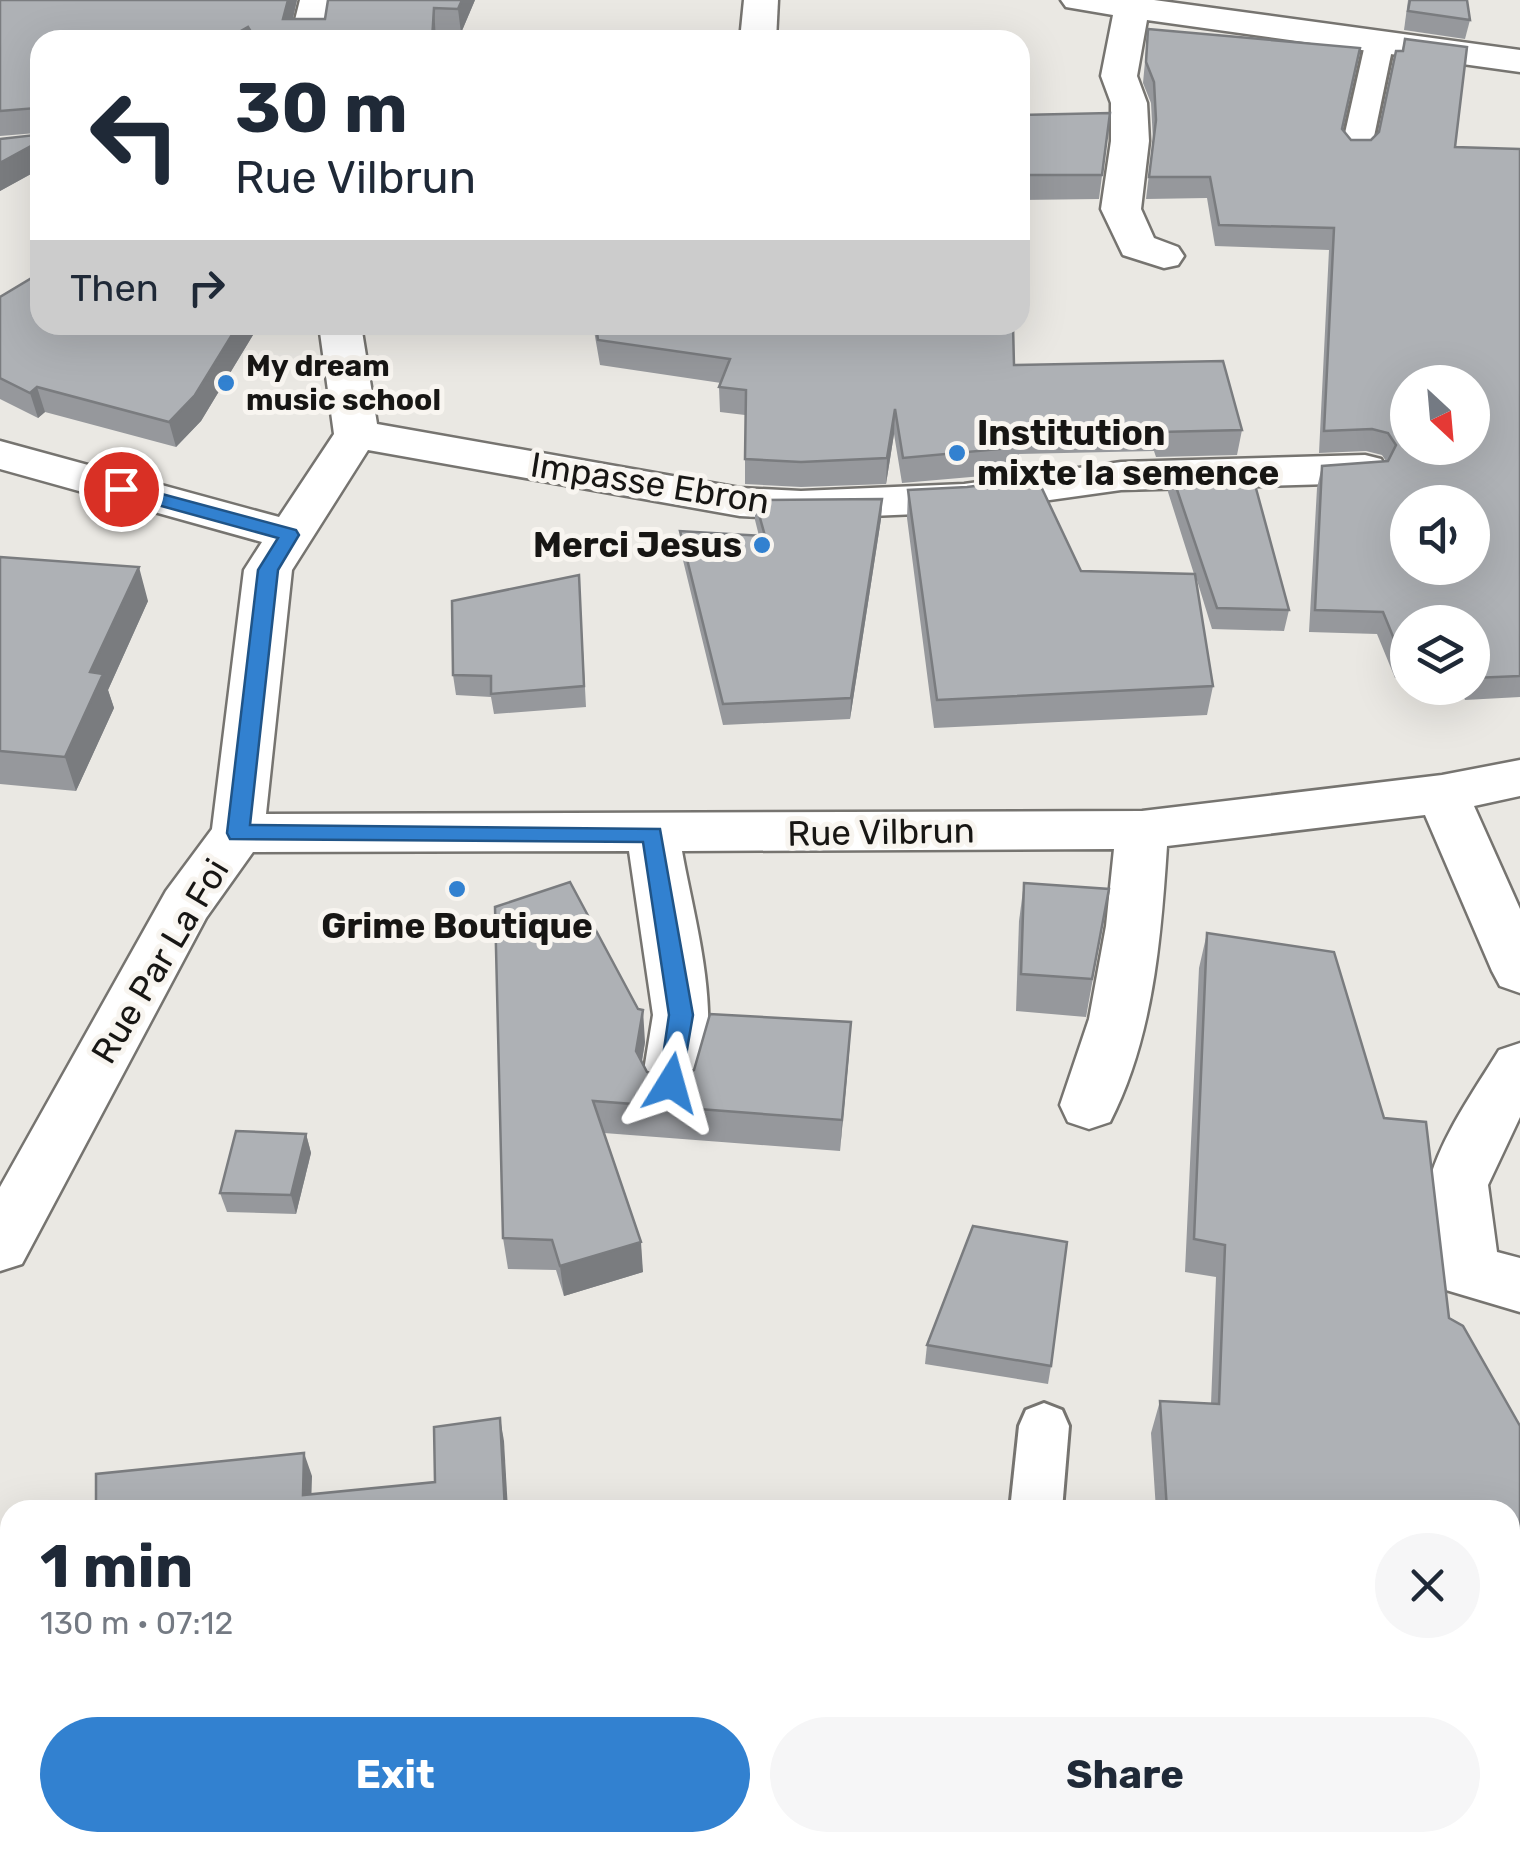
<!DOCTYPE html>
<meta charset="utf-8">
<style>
body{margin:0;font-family:Rubik,sans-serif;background:#f6f6f7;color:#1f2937;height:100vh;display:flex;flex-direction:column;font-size:38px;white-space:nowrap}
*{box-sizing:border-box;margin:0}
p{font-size:32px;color:#747a83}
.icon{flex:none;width:55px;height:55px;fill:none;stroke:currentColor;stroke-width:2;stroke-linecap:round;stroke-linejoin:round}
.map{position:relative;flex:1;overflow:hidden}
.panel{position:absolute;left:0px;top:1500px;width:1520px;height:352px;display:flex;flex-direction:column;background:#fff;border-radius:30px 30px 0 0;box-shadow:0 10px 40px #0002}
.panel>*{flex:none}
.banner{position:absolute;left:30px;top:30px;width:1000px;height:305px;border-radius:30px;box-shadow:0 10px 40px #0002;background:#fff;color:#1f2937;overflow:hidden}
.needle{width:65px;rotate:154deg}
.fabs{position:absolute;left:1390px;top:365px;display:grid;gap:20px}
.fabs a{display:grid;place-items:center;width:100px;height:100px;border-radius:50%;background:#fff;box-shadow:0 10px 40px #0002;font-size:50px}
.pin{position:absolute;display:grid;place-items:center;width:85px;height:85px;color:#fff;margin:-42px;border:5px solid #fff;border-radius:50%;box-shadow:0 2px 10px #0007}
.me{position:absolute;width:110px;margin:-55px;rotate:8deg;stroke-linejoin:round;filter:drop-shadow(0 0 8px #0008)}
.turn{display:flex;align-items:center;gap:35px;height:210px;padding:0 40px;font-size:45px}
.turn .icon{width:130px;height:130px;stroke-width:2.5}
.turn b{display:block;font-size:70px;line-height:85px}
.then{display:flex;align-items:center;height:95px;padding:0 40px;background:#0003;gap:20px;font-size:38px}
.round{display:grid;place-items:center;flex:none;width:105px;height:105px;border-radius:52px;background:#f6f6f7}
.headline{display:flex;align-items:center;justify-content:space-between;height:170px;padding:0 40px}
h1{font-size:60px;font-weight:700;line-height:75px}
.primary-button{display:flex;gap:20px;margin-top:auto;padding:20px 40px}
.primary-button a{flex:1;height:115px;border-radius:60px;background:#3281d0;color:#fff;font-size:40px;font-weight:700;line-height:115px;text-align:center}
.primary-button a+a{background:#f6f6f7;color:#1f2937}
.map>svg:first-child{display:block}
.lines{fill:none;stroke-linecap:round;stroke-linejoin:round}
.service-casing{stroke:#767470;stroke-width:6}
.minor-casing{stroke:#767470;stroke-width:5}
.service{fill:#fff;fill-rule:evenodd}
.minor{fill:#fff;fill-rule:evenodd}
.wall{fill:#96989c}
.shaded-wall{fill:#7a7c7f}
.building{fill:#aeb1b5;stroke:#7a7c7f;stroke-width:2.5;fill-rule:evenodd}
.route{fill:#3281d0;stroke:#205487;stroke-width:2.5}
.poi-dot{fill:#3281d0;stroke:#f8f5f0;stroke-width:4}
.labels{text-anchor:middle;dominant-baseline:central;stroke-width:10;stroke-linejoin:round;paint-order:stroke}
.far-poi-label{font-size:30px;font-weight:bold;fill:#171614;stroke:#f8f5f0;text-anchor:start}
.poi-label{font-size:35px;font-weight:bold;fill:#171614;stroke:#f8f5f0;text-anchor:start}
.street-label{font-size:35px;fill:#171614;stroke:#f8f5f0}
</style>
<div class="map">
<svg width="1520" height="1852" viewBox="0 0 1520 1852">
<rect width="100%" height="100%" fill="#eae8e3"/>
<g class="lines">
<g class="service-casing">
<g id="service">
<polygon points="1380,32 1394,40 1371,151 1366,157 1346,157 1341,151 1366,40"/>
<polygon points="1044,1403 1062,1410 1069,1426 1062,1510 1010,1510 1019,1426 1026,1410"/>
<polygon points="1095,1842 1153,1842 1156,1852 1098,1852"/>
</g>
</g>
<g class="minor-casing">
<g id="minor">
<polygon points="300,0 334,0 326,40 290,40"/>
<polygon points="744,0 778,0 776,40 740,40"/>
<polygon points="1061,0 1154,0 1520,50 1520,72 1147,20 1137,76 1147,103 1149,141 1141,209 1154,238 1178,247 1184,256 1178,265 1164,268 1123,255 1101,209 1111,141 1111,103 1101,76 1113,15 1066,7"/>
<path d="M319,325H361L377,424L740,488L801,491L964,484L1121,462L1365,455L1381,459L1387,469L1381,479L1365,483L1121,490L964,512L801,519L740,516L368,450L292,570L266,814L1142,811L1442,775L1520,760V796L1474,806L1520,909V993L1500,986L1492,971L1425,815L1167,846C1161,939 1153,1038 1110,1122L1089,1129L1068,1122L1060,1105L1089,1019L1106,926L1114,849L682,851C695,925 728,1030 692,1100L671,1106L650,1100L642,1083L653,1015L629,851L253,852L206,918L22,1264L0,1271V1187L166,891L212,829L244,570L262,542L0,469V441L279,517L334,434Z"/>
<path d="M1520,1043V1117L1488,1185L1497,1252L1520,1258V1312L1446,1290C1436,1269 1423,1205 1429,1182C1442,1135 1474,1091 1499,1050Z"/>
</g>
</g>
<use href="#service" class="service"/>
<use href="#minor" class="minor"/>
</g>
<g class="wall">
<polygon points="0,0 297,0 293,19 325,19 475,0 461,33 437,31 436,40 40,40 40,169 0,191 0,139 36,135 36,133 0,136"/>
<polygon points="1408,0 1467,0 1470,20 1465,39 1404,30"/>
<polygon points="1148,29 1342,129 1351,140 1371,140 1378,133 1405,39 1455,147 1520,149 1520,697 1465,700 1460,688 1472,688 1472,622 1408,622 1408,677 1395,678 1377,634 1309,632 1317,488 1322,466 1386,461 1382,455 1366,451 1319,453 1329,250 1215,246 1207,198 1146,199 1153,141 1151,103 1143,83"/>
<polygon points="1110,113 1099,199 1020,200 1020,115"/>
<polygon points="0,297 40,325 259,325 201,421 176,447 45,412 38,418 0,399"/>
<polygon points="593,325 1013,325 1014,365 1242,430 1237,455 1156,457 1154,451 1019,454 1017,473 902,483 894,434 886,484 801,487 745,484 745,415 720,412 719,387 721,383 600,365"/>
<polygon points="1171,472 1289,610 1284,631 1212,629 1196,577 1213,686 1207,715 934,728 907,518 908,490 1081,571 1194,574 1168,492"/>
<polygon points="882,499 881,519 850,719 723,725 681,552 680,531 759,536 755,520 755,500"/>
<polygon points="0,557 148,601 108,690 114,708 76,791 0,784"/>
<polygon points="579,575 586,707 494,714 491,697 456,695 453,675"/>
<polygon points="1024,883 1109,889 1086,1017 1016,1011 1019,921"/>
<polygon points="495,907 645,1042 642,1062 647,1072 670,1078 851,1022 840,1151 604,1133 643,1272 564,1296 556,1270 508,1269 503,1238"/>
<polygon points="1207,933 1384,1118 1449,1318 1520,1426 1520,1632 1510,1627 1510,1510 1156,1510 1151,1433 1160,1401 1211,1404 1216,1277 1185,1272 1199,968"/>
<polygon points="306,1134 311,1153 296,1214 227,1212 220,1193"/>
<polygon points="927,1345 1051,1366 1048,1384 925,1364"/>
<polygon points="10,1538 10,1599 0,1600 0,1542"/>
<polygon points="373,1842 401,1842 402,1852 384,1852"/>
</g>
<g class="shaded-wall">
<polygon points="288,0 297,0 288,40 283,19"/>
<polygon points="462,0 475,0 461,33 458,9"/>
<polygon points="434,8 436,40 432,40"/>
<polygon points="248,27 251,40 225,40"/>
<polygon points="40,141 40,169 0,191 0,163"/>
<polygon points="238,325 259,325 201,421 176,447 169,422"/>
<polygon points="37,387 45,412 38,418 30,393"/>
<polygon points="895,409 894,434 886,484 887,458"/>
<polygon points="882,499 881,519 850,719 851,698"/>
<polygon points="139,567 148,601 108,690 114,708 76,791 65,757 90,672"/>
<polygon points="643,1010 645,1042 638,1082 636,1051"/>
<polygon points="851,1022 849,1054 840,1151 842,1120"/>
<polygon points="306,1134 311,1153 296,1214 291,1195"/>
<polygon points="641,1242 643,1272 564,1296 560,1266"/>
<polygon points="500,1418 504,1441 508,1510 505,1510"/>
<polygon points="304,1453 312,1476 311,1510 303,1495"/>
<polygon points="304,1842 313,1842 312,1852 303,1852"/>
<polygon points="396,1842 401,1842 402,1852 397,1852"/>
</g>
<g class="building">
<polygon points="0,0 288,0 283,19 325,19 328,0 462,0 458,9 434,8 432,40 256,40 248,27 225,40 40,40 40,141 0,163 0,139 36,135 36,108 0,111"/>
<polygon points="1410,0 1467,0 1470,20 1408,11"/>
<path d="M1148,29L1360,48L1342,129L1351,140H1371L1379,132L1396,51H1403L1405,39L1467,47L1455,147L1520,149V676L1473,678L1472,622H1408V656H1401L1383,612L1315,610L1322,466L1388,461L1396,445L1388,433L1372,429L1324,431L1334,228L1219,225L1210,177H1149L1156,120L1154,82L1146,62ZM1408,382H1472V448H1408ZM1408,502H1472V568H1408Z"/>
<polygon points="1110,113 1102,175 1020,175 1020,115"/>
<polygon points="40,273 40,325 238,325 195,395 169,422 37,387 30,393 0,378 0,297"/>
<polygon points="596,325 1013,325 1014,365 1223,361 1242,430 1160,432 1158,426 1011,429 1020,447 903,458 895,409 887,458 801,462 745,459 746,390 719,387 730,359 598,340"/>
<polygon points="1251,470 1289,610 1217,608 1171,472"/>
<polygon points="1037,478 1081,571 1195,574 1213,686 937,700 908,490 967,487"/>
<polygon points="882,499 851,698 723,704 680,531 765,536 755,500"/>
<polygon points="0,557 139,567 90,672 103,674 65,757 0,751"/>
<polygon points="579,575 584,686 491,694 491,676 453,675 452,601"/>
<polygon points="570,882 638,1009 643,1010 636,1051 647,1072 670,1078 694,1070 710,1014 851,1022 842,1120 593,1101 641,1242 560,1266 552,1240 503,1238 495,907"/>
<polygon points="1024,883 1109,889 1092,979 1021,974"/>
<polygon points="1207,933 1334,952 1384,1118 1426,1122 1449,1318 1463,1326 1520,1426 1520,1595 1510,1590 1510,1510 1167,1510 1160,1401 1219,1404 1225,1245 1194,1239"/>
<polygon points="236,1131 306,1134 291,1195 220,1193"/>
<polygon points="973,1226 1067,1242 1051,1366 927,1345"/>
<polygon points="500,1418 505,1510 77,1510 96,1502 96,1474 304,1453 303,1495 435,1482 434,1427"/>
<polygon points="10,1538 10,1576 0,1577 0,1542"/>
<polygon points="10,1770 10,1842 304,1842 303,1852 0,1852 0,1771"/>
<polygon points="386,1842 396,1842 397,1852"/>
</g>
<polygon class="route" points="121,483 296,530 299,535 278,570 250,825 660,829 693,1015 680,1090 663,1090 659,1083 669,1015 643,842 230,839 227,833 258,570 278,538 114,493 114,485"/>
<g class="poi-dot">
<circle cx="226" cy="383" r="10"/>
<circle cx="957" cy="453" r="10"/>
<circle cx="762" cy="545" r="10"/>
<circle cx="457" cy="889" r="10"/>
</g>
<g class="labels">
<g class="far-poi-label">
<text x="246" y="366">My dream<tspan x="246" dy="34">music school</tspan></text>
</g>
<g class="poi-label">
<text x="977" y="433">Institution<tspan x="977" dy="40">mixte la semence</tspan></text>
<text x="742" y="545" text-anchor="end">Merci Jesus</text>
<text x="457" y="926" text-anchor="middle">Grime Boutique</text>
</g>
<g class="street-label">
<text transform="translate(650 483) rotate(9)">Impasse Ebron</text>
<text transform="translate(881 832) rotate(-1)">Rue Vilbrun</text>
<text transform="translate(160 961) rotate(-59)">Rue Par La Foi</text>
</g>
</g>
</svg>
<div class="fabs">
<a><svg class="needle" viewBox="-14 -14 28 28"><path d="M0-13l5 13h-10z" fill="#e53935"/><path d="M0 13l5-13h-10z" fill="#747a83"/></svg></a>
<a><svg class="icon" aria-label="sound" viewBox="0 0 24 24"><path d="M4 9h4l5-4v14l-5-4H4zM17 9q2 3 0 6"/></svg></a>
<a><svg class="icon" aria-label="layers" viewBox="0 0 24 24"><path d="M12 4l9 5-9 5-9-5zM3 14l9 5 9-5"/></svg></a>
</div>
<div class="pin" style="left:121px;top:489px;background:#d93025"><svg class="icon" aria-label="arrive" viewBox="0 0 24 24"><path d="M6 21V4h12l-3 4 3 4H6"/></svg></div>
<svg class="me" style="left:671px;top:1083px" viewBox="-20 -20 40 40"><path d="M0-17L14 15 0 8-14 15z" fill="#3281d0" stroke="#fff" stroke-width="4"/></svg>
<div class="banner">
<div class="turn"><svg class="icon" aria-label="left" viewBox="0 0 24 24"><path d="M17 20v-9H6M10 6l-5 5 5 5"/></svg><div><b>30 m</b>Rue Vilbrun</div></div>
<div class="then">Then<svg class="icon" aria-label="right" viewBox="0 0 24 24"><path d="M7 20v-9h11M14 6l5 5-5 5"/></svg></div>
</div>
<section class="panel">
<div class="headline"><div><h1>1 min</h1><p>130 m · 07:12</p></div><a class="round"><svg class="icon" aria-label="close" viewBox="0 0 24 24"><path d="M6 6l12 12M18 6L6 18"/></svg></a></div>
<div class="primary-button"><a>Exit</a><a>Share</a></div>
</section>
</div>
